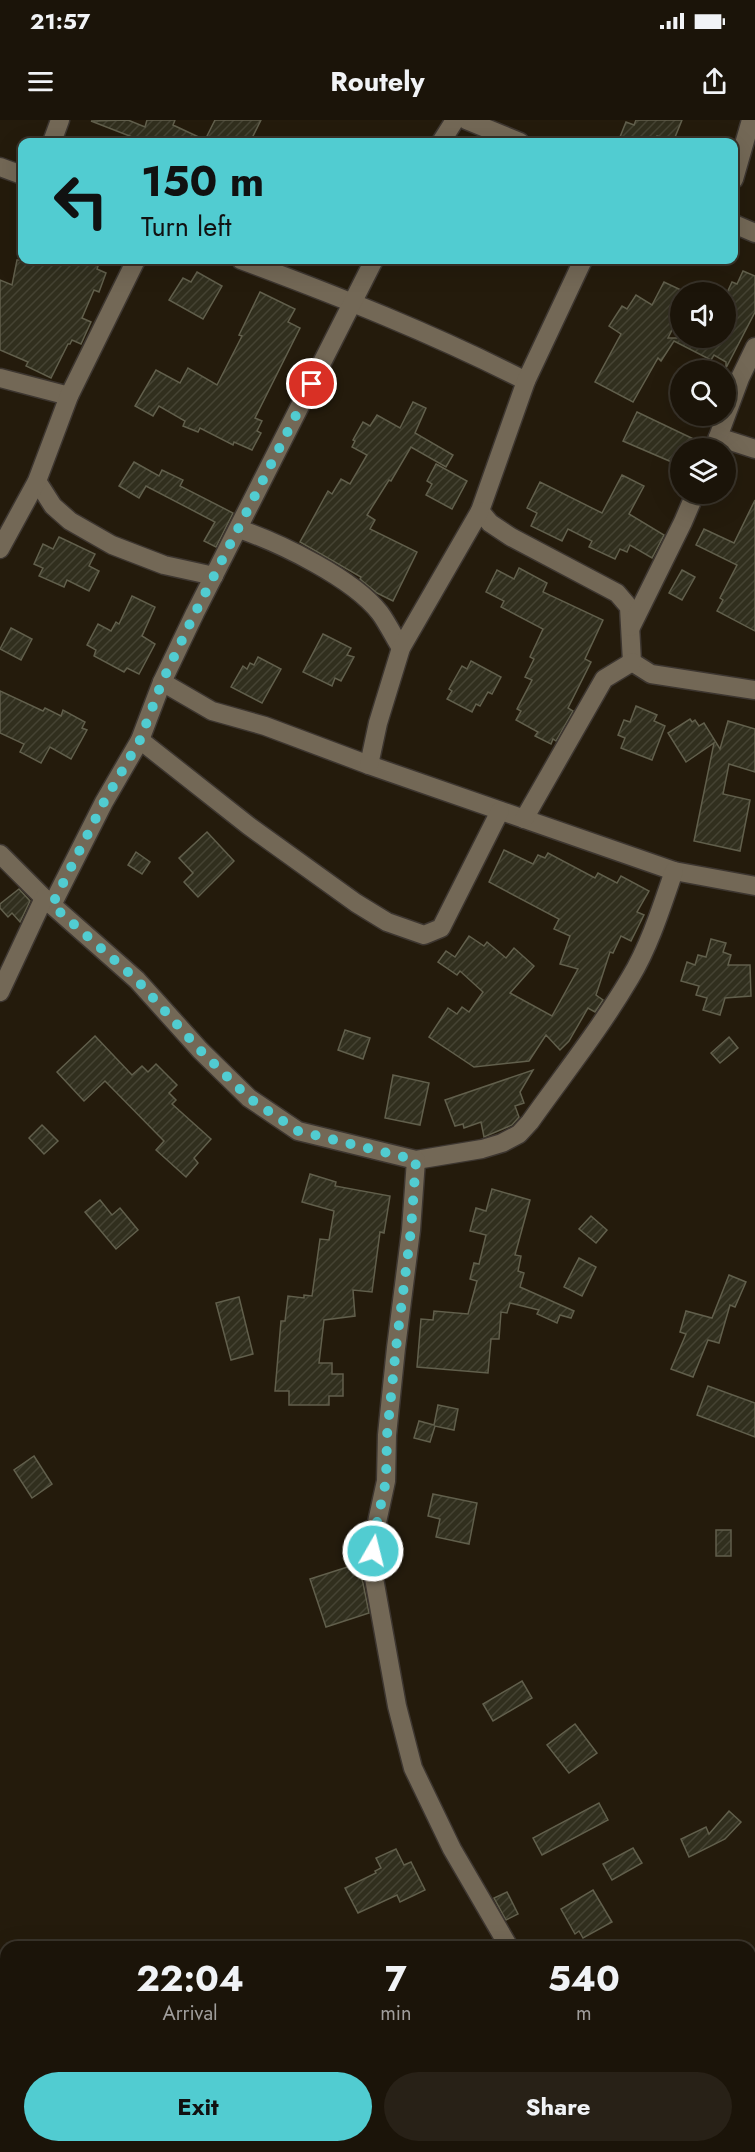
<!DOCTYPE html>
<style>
body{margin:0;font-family:Jost,sans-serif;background:#282117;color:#f1f3f6;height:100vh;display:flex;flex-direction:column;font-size:22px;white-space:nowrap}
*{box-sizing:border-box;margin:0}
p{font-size:20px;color:#a09e9c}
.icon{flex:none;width:33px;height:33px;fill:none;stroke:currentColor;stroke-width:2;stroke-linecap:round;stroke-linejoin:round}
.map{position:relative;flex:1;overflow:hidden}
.sheet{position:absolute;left:0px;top:1821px;width:756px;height:212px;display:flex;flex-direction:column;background:#1b1409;border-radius:18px 18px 0 0;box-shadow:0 6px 24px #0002,0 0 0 2px #39332a}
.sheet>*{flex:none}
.hud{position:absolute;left:18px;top:18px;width:720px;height:126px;border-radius:12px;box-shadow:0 6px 24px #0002,0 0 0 2px #39332a;background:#51ccd1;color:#111;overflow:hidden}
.controls{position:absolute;left:670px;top:162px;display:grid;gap:12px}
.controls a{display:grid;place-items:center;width:66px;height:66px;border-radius:50%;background:#1b1409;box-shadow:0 6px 24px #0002,0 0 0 2px #39332a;font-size:30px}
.pin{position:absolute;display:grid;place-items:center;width:51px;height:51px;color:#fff;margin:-26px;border:3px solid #fff;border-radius:50%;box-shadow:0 2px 6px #0007}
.me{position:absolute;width:66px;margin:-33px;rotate:8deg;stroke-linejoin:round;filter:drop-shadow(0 0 4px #0008)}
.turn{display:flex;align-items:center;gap:21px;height:126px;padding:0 24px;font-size:27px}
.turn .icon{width:78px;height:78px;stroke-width:2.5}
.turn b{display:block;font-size:42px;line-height:51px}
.eta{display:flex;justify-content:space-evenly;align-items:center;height:102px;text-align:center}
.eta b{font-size:36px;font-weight:700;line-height:42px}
.action{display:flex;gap:12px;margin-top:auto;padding:12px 24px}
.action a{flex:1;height:69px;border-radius:36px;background:#51ccd1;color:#111;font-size:24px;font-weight:700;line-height:69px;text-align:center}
.action a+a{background:#282117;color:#f1f3f6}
.status{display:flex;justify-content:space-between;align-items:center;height:42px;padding:0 30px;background:#1b1409;direction:ltr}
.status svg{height:16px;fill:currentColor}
header{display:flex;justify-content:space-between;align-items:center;height:78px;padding:0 24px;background:#1b1409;font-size:27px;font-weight:700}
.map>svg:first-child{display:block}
.building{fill:url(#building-hatch);stroke:#615f4c;stroke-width:1.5}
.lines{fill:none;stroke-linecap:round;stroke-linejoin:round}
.minor-casing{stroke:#3d3630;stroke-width:21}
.minor{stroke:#736856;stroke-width:18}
.route{stroke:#51ccd1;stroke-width:10;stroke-dasharray:0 18}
</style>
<div class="status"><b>21:57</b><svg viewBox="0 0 49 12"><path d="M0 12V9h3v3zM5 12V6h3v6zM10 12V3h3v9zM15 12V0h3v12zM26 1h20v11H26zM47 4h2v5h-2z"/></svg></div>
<header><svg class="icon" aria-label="menu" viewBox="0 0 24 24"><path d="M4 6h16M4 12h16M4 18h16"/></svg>Routely<svg class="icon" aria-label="share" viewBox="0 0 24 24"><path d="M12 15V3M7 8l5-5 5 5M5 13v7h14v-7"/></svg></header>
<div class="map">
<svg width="755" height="2032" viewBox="0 0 755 2032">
<defs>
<pattern id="building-hatch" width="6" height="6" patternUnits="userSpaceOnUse" patternTransform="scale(1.5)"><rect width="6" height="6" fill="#312f1e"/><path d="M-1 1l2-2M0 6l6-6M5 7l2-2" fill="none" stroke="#454333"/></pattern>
</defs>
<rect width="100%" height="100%" fill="#241b0c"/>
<g class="building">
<polygon points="128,0 145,7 147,0 175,0 173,5 205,20 215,0 261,0 250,22 145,22 91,1"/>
<polygon points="636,0 682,0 673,22 657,16 654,22 618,22 626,2 634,5"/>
<polygon points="17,140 100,140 97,149 106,153 99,172 94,170 82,198 91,202 81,224 72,220 70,224 68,224 51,258 26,246 28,242 0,230 0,160 12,165"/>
<polygon points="743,151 755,156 755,192 726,248 726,242 714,235 711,240 674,221 661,241 658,238 633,282 595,262 621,214 609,206 622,186 627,189 636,175 652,185 664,162 681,170 681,192 668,218 726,218 726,175 732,162 737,164"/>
<polygon points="197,152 222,166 203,199 169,180 183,158 191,162"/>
<polygon points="260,172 295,189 288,202 300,208 255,298 262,301 257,311 261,313 252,330 234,322 233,325 200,308 198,312 183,306 185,301 159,286 153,296 135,286 156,250 180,263 188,248 217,265 242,216 239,215"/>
<polygon points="413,282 426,288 415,313 453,335 446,347 411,327 391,361 389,360 367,395 375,400 370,409 417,432 393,481 377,473 360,459 361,457 300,422 328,371 332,374 341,359 350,364 367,335 352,327 355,321 353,320 363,302 370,306 377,295 400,308"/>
<polygon points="637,292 704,324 703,328 681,328 681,346 623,321"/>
<polygon points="134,342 159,356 162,350 183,360 180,366 233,393 216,427 204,421 215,402 146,366 139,378 119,366"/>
<polygon points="436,344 467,361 452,389 426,375 432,364 427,361"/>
<polygon points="622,355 644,366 629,394 664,415 652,438 630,425 627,432 620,429 615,439 589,427 592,421 568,409 562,421 531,406 537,393 527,388 540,362 602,393"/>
<polygon points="755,380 755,511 717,491 723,480 720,478 737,445 696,425 704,409 734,423"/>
<polygon points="59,417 95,434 89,446 99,451 89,471 67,460 64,467 39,456 43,448 34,444 43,424 53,429"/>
<polygon points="519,448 547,463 543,472 603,500 585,539 591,542 568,588 573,591 556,621 553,619 551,624 535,616 538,612 516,600 521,591 517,589 532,560 525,557 534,539 530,537 543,509 501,487 504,481 486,472 497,450 514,459"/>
<polygon points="682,450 695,457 682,480 669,473"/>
<polygon points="132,476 155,487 142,516 155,524 139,554 127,548 124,552 94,536 96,530 87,525 98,504 111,511 116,502 119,504"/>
<polygon points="11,508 32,519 21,540 0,529"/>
<polygon points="323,514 351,528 347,535 354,537 341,561 335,558 332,566 303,552"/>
<polygon points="258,537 281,549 262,583 231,567 243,546 247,549 250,543 254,545"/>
<polygon points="471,541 501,557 492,574 488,572 480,586 476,584 472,592 447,579 452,571 449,569 462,546 467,549"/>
<polygon points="0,571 43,591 45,588 61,596 63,590 85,602 82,608 87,610 71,639 50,627 41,643 20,632 24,624 0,613"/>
<polygon points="636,586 657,595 654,601 665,606 652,640 621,628 625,618 618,615 624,600 630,602"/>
<polygon points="690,599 692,602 695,600 699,606 704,603 720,629 728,601 755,609 755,652 729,644 723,674 750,680 740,731 694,721 714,623 686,642 668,613"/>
<polygon points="207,712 234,741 198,777 184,762 193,753 179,738"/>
<polygon points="504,730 533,744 538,735 545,738 548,733 595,758 598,753 617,763 621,756 649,771 637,792 644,795 631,821 621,816 613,833 610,832 596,875 603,880 595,892 588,888 569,921 560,930 546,915 529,941 474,947 429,917 448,888 457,894 462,887 469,892 483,872 460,851 457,855 438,842 446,831 455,837 469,816 484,826 487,822 506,838 514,828 534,846 510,873 552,896 578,849 560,844 570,816 554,809 559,799 489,762"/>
<polygon points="136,732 150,742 142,754 128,745"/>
<polygon points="19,769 30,781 20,802 12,793 8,797 0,788 0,784"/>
<polygon points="711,819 726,823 723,832 731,835 728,845 750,845 751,876 725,878 720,895 703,890 707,878 696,875 699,866 681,861 687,842 695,845 698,835 706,837"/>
<polygon points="345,910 370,918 363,939 338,930"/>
<polygon points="95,916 132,955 142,946 148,952 156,944 177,965 169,973 176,980 172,984 211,1019 194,1038 198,1043 186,1057 156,1030 164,1021 105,961 84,981 57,952"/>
<polygon points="729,917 738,928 720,943 711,933"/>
<polygon points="533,950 520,972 524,983 515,986 519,997 512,1005 484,1017 481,1002 464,1008 463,1004 455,1006 445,980"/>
<polygon points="393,955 429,963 420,1005 385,998"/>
<polygon points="42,1005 58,1021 44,1034 29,1018"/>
<polygon points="310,1054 336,1062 335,1066 390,1076 384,1113 380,1112 372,1172 353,1170 355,1196 324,1200 319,1243 332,1243 332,1254 343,1254 343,1276 329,1276 329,1285 289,1285 289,1271 275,1271 281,1201 285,1201 288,1176 304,1178 304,1175 312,1176 320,1119 329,1120 334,1091 302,1082"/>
<polygon points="492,1069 530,1080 515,1135 521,1136 518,1151 524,1153 520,1167 574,1191 571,1198 560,1195 557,1203 537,1194 539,1190 510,1183 507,1193 501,1192 499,1219 491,1219 488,1253 417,1247 421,1199 433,1200 434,1191 468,1194 477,1161 470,1159 474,1143 479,1144 486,1115 470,1111 476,1088 486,1091"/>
<polygon points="100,1080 112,1095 120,1088 138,1110 116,1129 85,1092"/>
<polygon points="591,1096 607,1110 596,1123 579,1109"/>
<polygon points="579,1138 596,1147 582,1176 564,1167"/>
<polygon points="729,1155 746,1162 735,1187 730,1185 719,1223 708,1220 693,1257 671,1249 686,1214 680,1212 686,1191 712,1198"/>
<polygon points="239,1177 253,1234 231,1240 216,1183"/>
<polygon points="708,1266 755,1283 755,1317 697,1295"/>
<polygon points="438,1285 458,1289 454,1310 435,1306 430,1322 414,1318 419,1301 434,1305"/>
<polygon points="34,1336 52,1364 32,1378 14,1350"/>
<polygon points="433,1374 477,1383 469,1424 436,1417 440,1399 428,1396"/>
<rect x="716" y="1410" width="15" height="26"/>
<polygon points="357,1444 363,1463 369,1493 326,1507 310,1459"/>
<polygon points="522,1561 532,1578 493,1601 483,1584"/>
<polygon points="575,1604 597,1633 569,1653 547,1625"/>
<polygon points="599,1683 608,1700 542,1735 533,1718"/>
<polygon points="729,1691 741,1702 725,1719 689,1737 681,1719 706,1707 709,1714"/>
<polygon points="633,1728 642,1743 612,1760 603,1744"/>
<polygon points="396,1729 404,1745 411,1742 425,1770 400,1782 397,1775 358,1793 345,1768 376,1753 375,1751 381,1748 376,1738"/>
<polygon points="593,1770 612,1802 583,1818 579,1811 575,1814 561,1789"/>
<polygon points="507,1772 518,1794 506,1800 494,1778"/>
</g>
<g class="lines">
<g class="minor-casing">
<g id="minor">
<polyline points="466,0 520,22"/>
<polyline points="52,22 60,0"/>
<polyline points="441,22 455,0"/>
<polyline points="0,47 22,55"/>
<polyline points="734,59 751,0"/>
<polyline points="734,104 755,113"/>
<path d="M241,140C338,176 434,214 526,261"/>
<polyline points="583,140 526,261 480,391 490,403 511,417 617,473 629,487 632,542 651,554 755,570"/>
<polyline points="0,258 69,276"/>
<polyline points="718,317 755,329"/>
<polyline points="714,328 740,258 755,227"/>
<polyline points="37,361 53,386 70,401 112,425 164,445 214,456"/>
<path d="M239,409C280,423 353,458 380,493C388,504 394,517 401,528"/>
<polyline points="0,429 37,361 69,276 136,140"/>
<polyline points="631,507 683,402 695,374"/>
<polyline points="162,562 212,591 265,606 369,645 674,751 755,766"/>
<polyline points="140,620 249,706 356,783 387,802 424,815 441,808 500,691"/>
<polyline points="369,645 378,603 401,528 480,391"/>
<polyline points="524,699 604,559 632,542"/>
<path d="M0,734L44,778L137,860L200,930L249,978L298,1011L416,1040L482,1029L502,1023L519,1014L530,1002C564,954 600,909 630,858C649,827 662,786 674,751"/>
<polyline points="52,785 104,682 140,620 162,562 195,493 374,140"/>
<polyline points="0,872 44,778"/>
<polyline points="416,1040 411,1110 396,1228 387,1315 386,1361 374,1416 372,1447 397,1586 413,1648 452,1729 509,1827"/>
<polyline points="0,1989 6,1984"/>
<polyline points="616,2026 619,2032"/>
</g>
</g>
<use href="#minor" class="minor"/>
</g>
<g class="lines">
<polyline class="route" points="312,264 195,493 162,562 140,620 104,682 52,785 137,860 200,930 249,978 298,1011 416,1040 411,1110 396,1228 387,1315 386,1361 374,1416 373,1431"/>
</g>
</svg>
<div class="controls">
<a><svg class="icon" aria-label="sound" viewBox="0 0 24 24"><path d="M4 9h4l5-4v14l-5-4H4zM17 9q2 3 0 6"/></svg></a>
<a><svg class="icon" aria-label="search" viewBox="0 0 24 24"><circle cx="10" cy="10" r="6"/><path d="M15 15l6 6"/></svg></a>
<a><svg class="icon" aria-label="layers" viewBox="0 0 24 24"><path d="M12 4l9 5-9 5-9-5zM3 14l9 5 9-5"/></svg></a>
</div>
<div class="pin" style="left:312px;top:264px;background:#d93025"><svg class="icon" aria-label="arrive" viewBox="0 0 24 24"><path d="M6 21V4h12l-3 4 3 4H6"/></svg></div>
<svg class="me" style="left:373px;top:1431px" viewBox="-20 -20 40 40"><circle r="17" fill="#51ccd1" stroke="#fff" stroke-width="3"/><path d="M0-11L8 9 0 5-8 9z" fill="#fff"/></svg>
<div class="hud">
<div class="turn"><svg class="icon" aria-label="left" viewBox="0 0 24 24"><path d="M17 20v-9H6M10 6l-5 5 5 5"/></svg><div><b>150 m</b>Turn left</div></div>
</div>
<section class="sheet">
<div class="eta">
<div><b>22:04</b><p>Arrival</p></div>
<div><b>7</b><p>min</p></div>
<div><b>540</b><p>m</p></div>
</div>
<div class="action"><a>Exit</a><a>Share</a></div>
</section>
</div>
